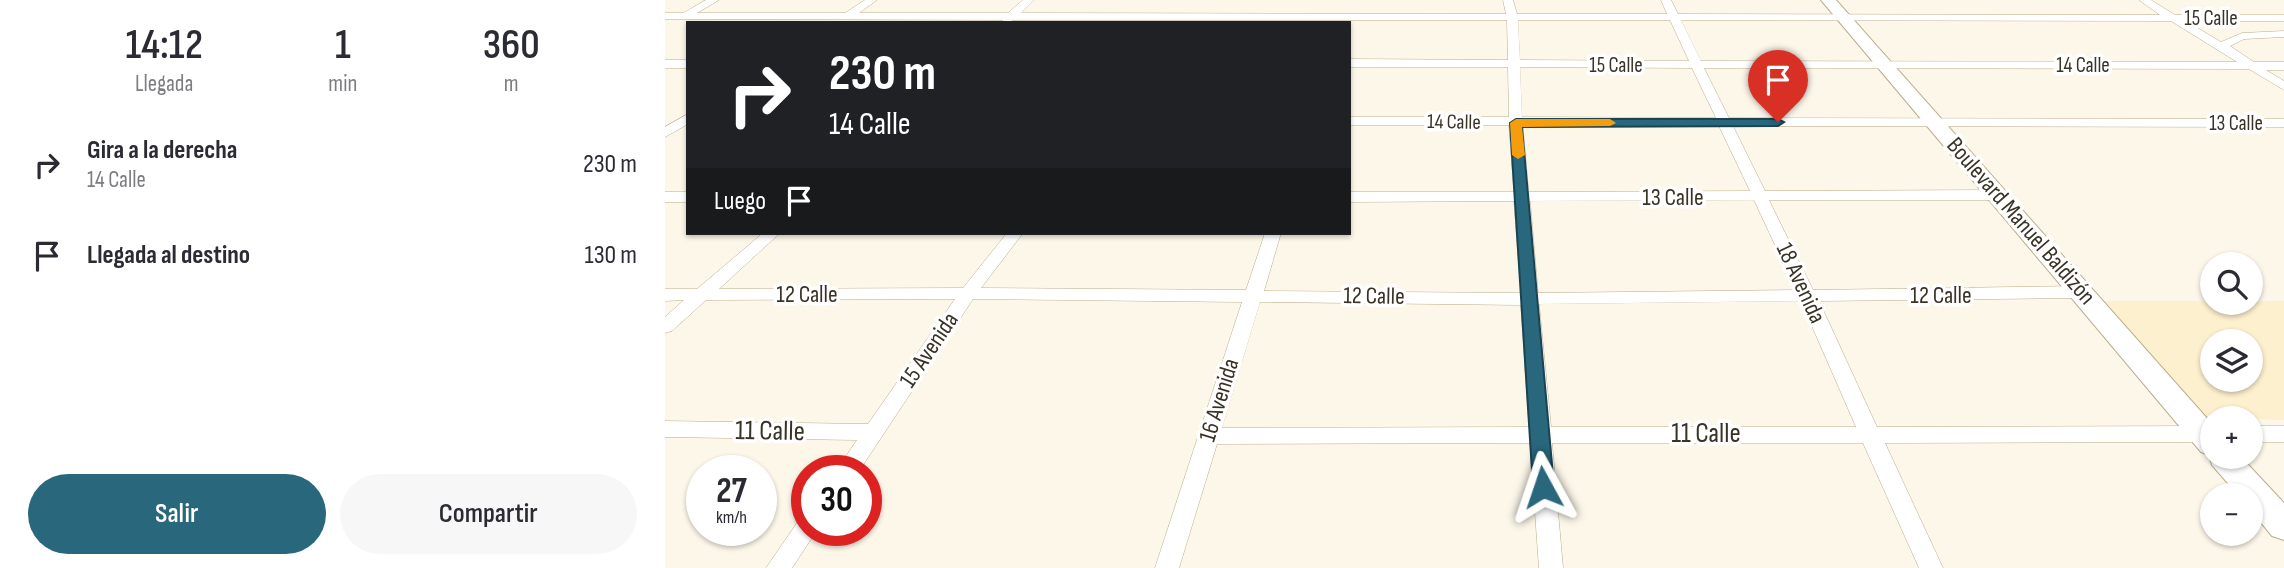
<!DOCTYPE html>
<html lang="es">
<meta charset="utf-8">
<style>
body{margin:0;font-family:"Sofia Sans Condensed",sans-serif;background:#f7f7f7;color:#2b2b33;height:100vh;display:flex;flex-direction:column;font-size:26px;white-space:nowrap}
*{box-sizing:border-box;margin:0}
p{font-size:23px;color:#7c7c81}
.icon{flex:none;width:38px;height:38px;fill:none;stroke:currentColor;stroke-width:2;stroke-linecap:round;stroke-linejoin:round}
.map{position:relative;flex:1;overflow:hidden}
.side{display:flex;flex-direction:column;background:#fff;width:665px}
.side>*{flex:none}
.top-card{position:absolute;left:21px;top:21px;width:665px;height:214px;border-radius:0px;box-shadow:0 2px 5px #0004;background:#202124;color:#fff;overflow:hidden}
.fabs{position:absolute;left:1535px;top:252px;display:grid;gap:14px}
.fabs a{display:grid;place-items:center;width:63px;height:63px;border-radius:50%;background:#fff;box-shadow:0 2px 5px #0004;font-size:35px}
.speed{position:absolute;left:21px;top:455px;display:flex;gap:14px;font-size:35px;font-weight:700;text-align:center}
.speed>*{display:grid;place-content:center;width:91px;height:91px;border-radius:50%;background:#fff;box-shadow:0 2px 5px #0004;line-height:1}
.speed small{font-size:18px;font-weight:400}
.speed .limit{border:10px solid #d22;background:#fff;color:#111}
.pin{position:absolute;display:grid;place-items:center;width:60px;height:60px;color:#fff;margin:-72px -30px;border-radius:50% 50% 50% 0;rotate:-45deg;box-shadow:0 0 7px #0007}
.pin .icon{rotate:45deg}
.me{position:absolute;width:77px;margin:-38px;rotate:355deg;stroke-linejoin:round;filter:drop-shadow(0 0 5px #0008)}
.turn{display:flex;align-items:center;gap:24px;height:147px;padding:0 28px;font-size:32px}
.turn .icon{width:91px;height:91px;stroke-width:2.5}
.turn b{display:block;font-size:49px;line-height:60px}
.then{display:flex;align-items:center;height:66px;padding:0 28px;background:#0003;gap:14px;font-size:26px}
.eta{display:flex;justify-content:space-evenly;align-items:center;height:119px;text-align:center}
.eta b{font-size:42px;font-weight:600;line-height:49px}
.primary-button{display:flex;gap:14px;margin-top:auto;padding:14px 28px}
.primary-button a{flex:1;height:80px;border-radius:42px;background:#29677d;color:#fff;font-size:28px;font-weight:600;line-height:80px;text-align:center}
.primary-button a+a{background:#f7f7f7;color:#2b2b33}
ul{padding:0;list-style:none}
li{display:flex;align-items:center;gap:21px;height:91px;padding:0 28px}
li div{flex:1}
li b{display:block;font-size:26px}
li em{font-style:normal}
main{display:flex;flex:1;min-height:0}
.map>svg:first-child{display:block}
.built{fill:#fdf0cf;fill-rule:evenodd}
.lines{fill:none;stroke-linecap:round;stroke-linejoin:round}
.minor-casing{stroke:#bbad8d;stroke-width:1}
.secondary-casing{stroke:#bbad8d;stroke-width:2}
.minor{fill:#fff;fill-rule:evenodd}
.secondary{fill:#fff;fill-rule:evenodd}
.route{fill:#29677d;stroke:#1b4351;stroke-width:2}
.slow{fill:#f59e0b}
.labels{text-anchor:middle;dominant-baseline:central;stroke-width:7;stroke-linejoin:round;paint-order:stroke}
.far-street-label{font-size:21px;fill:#393326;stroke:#fff}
.street-label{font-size:24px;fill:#393326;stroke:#fff}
.near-street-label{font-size:28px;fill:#393326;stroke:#fff}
</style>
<main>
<section class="side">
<div class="eta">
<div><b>14:12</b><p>Llegada</p></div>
<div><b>1</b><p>min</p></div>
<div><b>360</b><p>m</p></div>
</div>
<ul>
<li><svg class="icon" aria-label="right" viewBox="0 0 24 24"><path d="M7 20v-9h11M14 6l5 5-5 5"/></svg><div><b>Gira a la derecha</b><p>14 Calle</p></div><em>230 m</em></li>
<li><svg class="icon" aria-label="arrive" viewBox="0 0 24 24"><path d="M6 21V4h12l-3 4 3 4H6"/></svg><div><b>Llegada al destino</b></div><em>130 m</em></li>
</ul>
<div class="primary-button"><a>Salir</a><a>Compartir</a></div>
</section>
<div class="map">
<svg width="1619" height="568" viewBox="0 0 1619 568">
<rect width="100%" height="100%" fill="#fdf7ea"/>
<path class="built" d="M1439,301H1619V420L1538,418ZM1547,341H1586V380H1547Z"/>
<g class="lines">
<g class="minor-casing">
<g id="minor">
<path d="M41,0H54L32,13H180L200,0H212L194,13H343L358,0H369L356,13L841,14L838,0H848L852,14H1002L996,0H1006L1013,14L1495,15L1474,0H1486L1510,15H1619V21H1521L1556,42L1577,33L1619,31V37L1579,39L1565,46L1589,62H1619V70H1601L1619,81V90L1584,69L1039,68L1064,118L1619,119V127L1068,126L1100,191L1331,190L1339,195L1331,200H1104L1148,290L1417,286L1426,292L1417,298L1154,301L1212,427L1547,426V442L1220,443L1278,568H1254L1198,443H887L898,568H874L865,443L552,444L514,568H490L577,302L308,299L194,471H171L192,440L0,437V421L203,424L290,299L41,300L7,331L0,333V317L19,300L0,301V289H32L98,233H115L54,289L298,288L342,233H358L316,288L581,290L600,233H616L599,291L856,293L849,201L684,202V192H849L844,125H684V117H844L843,67H684V59L843,60L842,20H349L340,23L337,20L0,19V13H18ZM853,20H1005L1024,61L855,60ZM1016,20L1506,21L1572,62L1036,61ZM855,67L1027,68L1051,118L857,117ZM858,125L1054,126L1085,191L864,192ZM1089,200L1131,290L873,293L865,201ZM1136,301L1191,427H886L874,304ZM595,302L856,305L864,427L557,428Z"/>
<rect x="0" y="60" width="23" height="8"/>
<polygon points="23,114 23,124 0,137 0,127"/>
<rect x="0" y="192" width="23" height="10"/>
<rect x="1586" y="426" width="33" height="16"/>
<polygon points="142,517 142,530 152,530 127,568 101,568 134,520"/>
</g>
</g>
<g class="secondary-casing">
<polygon id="secondary" points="1156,0 1171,0 1547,424 1547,457 1576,457 1619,503 1619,540 1607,536 1586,510 1586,495 1573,495 1547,465 1544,455 1536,452"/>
</g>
<use href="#minor" class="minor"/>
<use href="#secondary" class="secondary"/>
</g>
<polygon class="route" points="851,119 1113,119 1119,122 1113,126 857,127 889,487 886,492 871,492 868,487 845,123"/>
<polygon class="slow" points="851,119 945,119 951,123 945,126 857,127 860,155 853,159 847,155 845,123"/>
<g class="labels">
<g class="far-street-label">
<text x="1546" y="18">15 Calle</text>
<text x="951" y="65">15 Calle</text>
<text x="1418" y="65">14 Calle</text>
<text transform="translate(789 122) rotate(1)">14 Calle</text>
<text x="1571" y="123">13 Calle</text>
</g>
<g class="street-label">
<text x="1008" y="197">13 Calle</text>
<text transform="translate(1356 221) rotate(49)">Boulevard Manuel Baldizón</text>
<text transform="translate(1136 283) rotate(65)">18 Avenida</text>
<text x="142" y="294">12 Calle</text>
<text x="1276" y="295">12 Calle</text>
<text transform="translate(709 296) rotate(1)">12 Calle</text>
<text transform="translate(264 350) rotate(-56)">15 Avenida</text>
<text transform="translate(554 400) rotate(-73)">16 Avenida</text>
</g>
<g class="near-street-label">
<text transform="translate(105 431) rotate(1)">11 Calle</text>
<text x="1041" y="433">11 Calle</text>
</g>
</g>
</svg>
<div class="fabs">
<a><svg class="icon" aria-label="search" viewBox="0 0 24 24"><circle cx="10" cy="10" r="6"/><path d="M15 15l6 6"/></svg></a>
<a><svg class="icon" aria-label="layers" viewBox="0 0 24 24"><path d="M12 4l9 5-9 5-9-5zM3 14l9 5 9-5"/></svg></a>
<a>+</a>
<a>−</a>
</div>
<div class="speed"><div>27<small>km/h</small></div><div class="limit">30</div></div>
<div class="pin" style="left:1113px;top:122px;background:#d93025"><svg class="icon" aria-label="arrive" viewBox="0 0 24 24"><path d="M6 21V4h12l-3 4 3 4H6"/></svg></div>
<svg class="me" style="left:878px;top:487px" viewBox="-20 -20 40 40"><path d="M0-17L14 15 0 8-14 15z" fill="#29677d" stroke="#fff" stroke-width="4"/></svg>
<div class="top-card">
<div class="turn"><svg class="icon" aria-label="right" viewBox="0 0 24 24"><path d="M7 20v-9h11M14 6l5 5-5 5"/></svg><div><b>230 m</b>14 Calle</div></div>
<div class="then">Luego<svg class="icon" aria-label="arrive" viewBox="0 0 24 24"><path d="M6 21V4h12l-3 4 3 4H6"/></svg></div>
</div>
</div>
</main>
